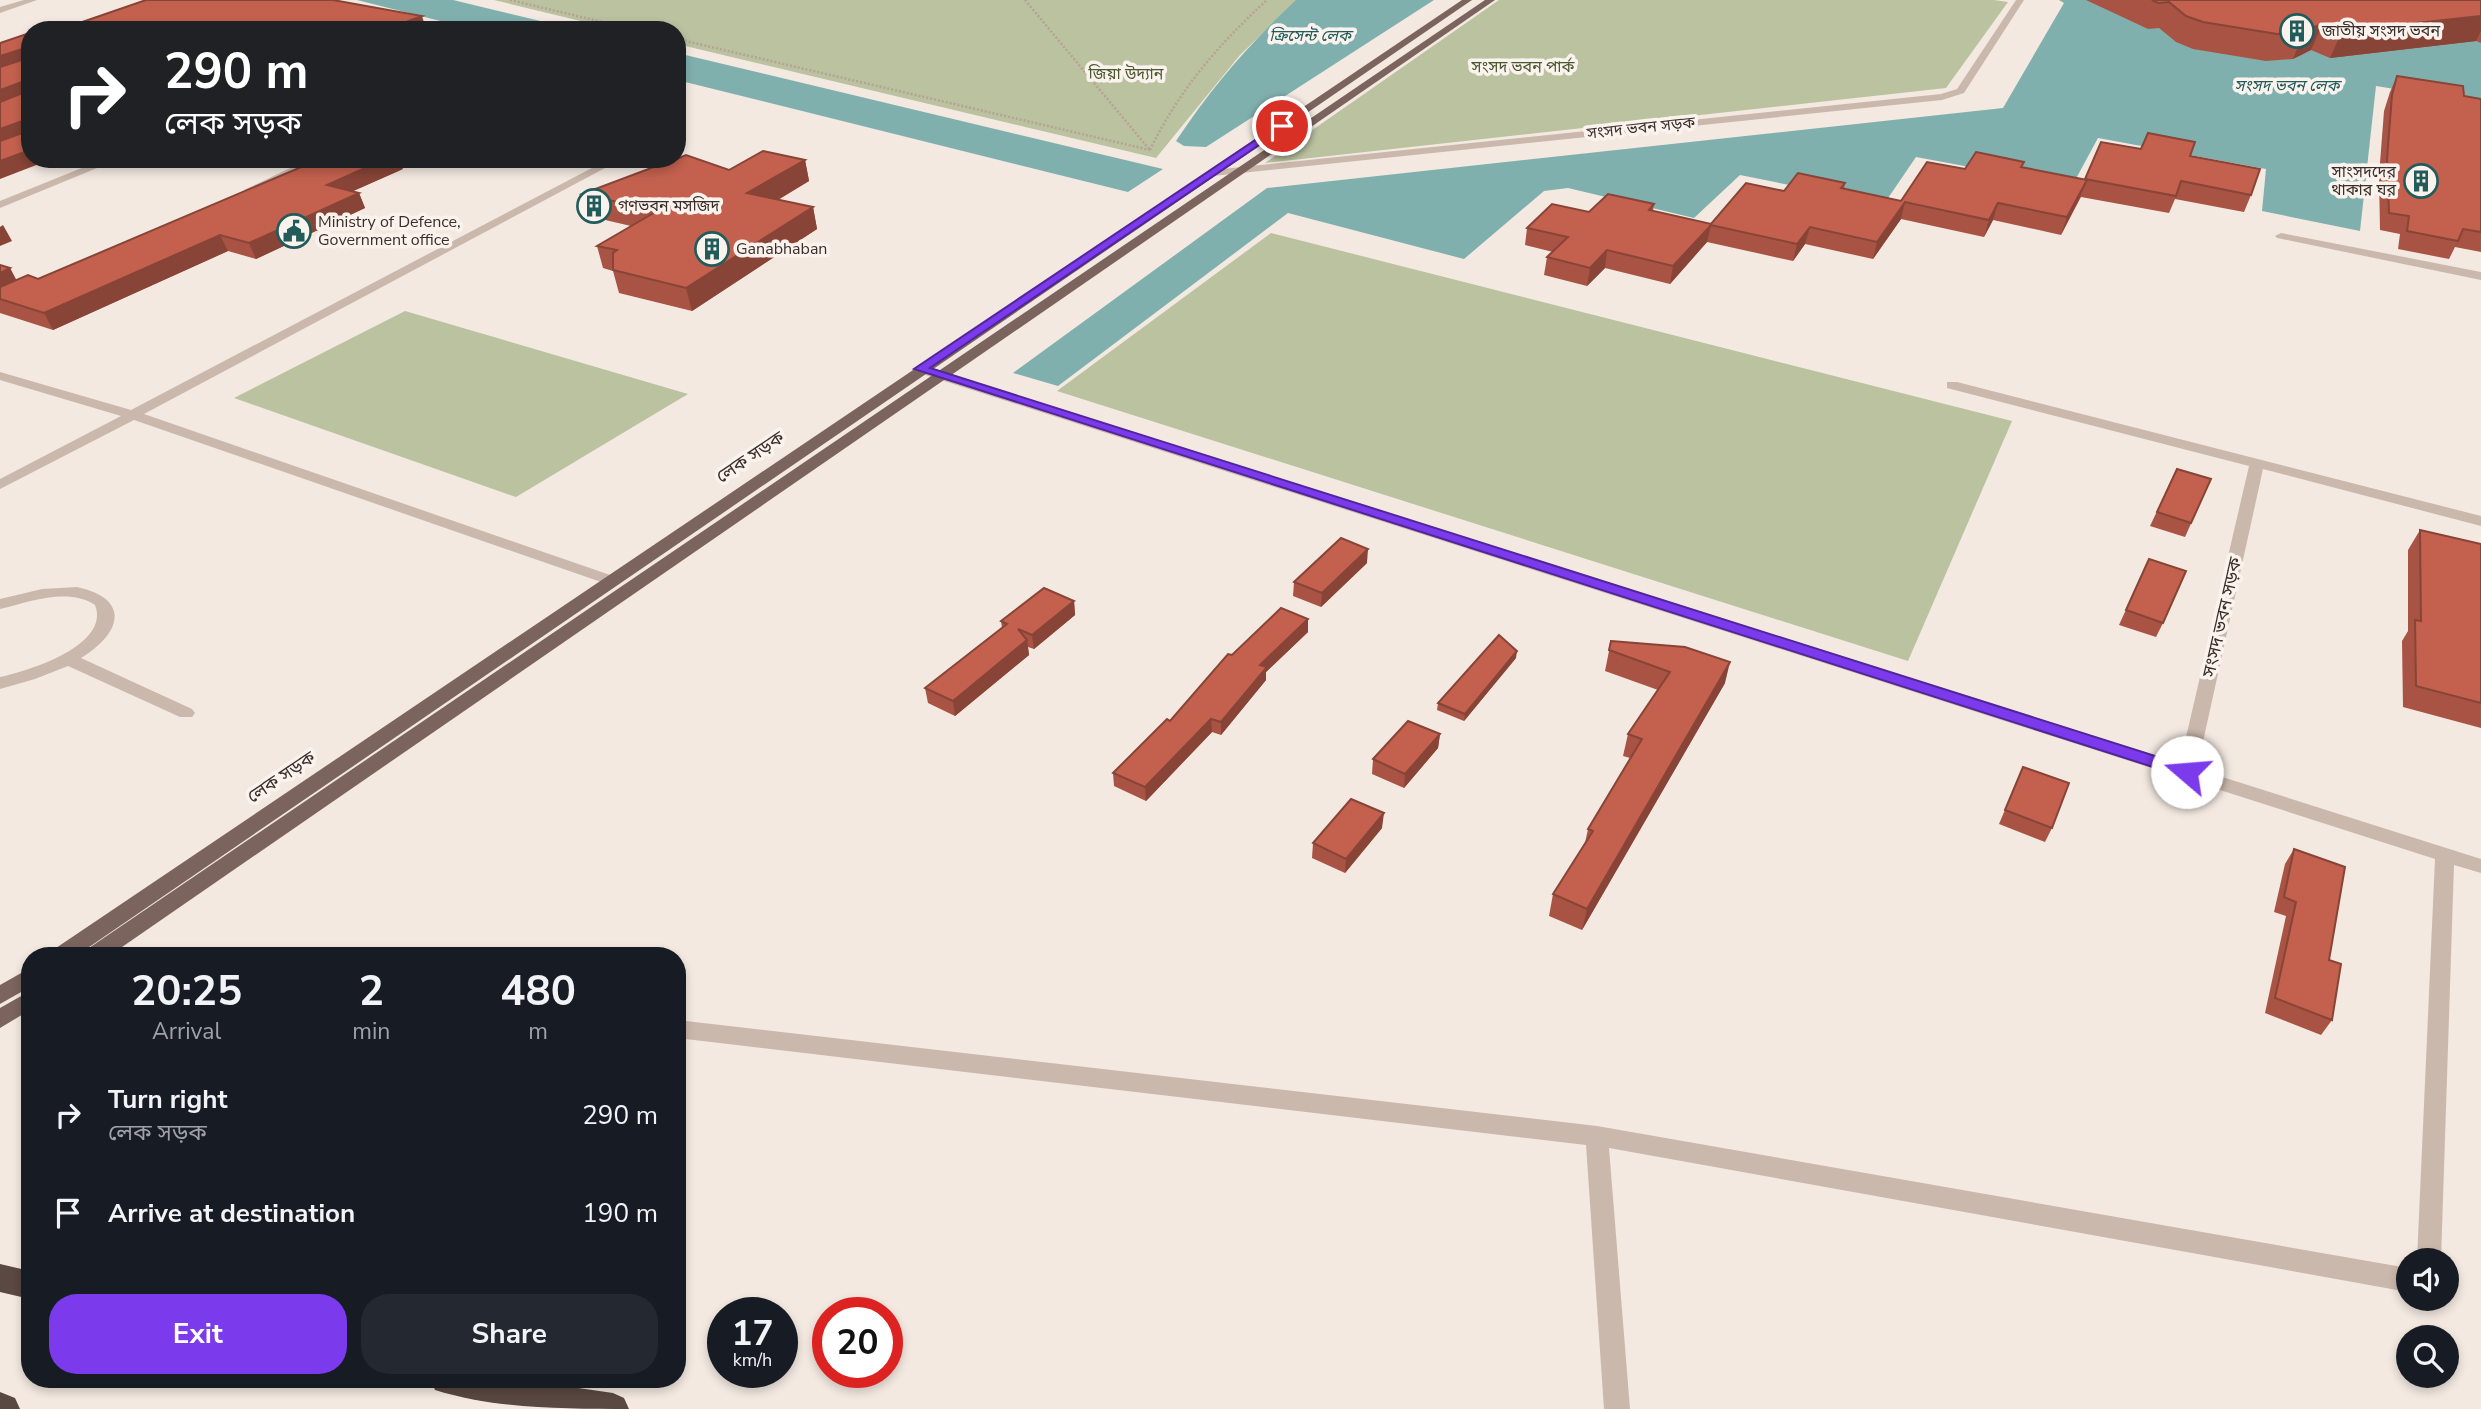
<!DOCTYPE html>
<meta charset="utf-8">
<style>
body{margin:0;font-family:"Nunito Sans","Noto Sans Bengali",sans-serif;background:#242831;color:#f1f3f6;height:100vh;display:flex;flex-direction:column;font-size:26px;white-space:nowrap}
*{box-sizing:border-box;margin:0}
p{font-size:23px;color:#9ea1a6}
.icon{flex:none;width:38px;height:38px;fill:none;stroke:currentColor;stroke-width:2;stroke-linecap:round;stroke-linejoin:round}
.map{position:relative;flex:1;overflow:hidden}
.sheet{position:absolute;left:21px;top:947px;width:665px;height:441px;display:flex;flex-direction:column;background:#171b24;border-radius:28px;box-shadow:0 4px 10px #0003}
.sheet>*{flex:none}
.top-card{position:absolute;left:21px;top:21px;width:665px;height:147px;border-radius:28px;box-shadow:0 4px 10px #0003;background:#202124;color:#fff;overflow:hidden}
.buttons{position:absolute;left:2396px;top:1248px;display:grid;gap:14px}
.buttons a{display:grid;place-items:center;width:63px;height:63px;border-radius:50%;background:#171b24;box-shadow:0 4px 10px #0003;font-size:35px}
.speed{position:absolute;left:707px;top:1297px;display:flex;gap:14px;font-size:35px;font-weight:700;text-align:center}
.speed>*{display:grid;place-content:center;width:91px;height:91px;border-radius:50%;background:#171b24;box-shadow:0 4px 10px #0003;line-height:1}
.speed small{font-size:18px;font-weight:400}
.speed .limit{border:10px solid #d22;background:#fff;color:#111}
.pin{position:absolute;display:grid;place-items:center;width:60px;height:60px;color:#fff;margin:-30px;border:4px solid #fff;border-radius:50%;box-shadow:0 2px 7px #0007}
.me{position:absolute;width:77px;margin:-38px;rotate:288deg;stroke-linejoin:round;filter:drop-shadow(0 0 5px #0008)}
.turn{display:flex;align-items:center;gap:24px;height:147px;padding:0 28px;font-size:32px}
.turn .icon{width:91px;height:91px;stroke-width:2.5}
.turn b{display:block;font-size:49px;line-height:60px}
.eta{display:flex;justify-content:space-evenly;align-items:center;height:119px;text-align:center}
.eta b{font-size:42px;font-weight:700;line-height:49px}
.cta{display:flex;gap:14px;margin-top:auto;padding:14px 28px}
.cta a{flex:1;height:80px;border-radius:28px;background:#7c3aed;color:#fff;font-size:28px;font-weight:700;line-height:80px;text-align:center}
.cta a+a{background:#242831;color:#f1f3f6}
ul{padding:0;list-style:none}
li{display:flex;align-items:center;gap:21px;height:98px;padding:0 28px}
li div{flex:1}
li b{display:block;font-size:26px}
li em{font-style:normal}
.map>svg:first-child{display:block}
.green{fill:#bac2a0}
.water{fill:#80b0ae}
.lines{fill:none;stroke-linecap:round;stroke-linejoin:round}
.path{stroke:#b7a296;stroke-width:2.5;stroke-dasharray:2 2;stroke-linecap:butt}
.minor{fill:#cbb8ac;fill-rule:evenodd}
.major{fill:#7b645d;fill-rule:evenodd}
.highway{fill:#5a4842;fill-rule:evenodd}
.wall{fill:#a85343}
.shaded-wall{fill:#884437}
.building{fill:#c3614e;stroke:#884437;stroke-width:2}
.route{fill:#7c3aed;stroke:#51269a;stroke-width:2}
.labels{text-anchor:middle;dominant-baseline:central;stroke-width:7;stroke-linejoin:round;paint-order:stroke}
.far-poi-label{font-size:16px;fill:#3a2e2b;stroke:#faf3ed;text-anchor:start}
.far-water-label{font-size:16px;font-style:italic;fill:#215b5a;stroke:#faf3ed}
.far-park-label{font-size:16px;fill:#4c572f;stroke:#faf3ed}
.far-street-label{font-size:16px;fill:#3a2e2b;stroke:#faf3ed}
.street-label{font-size:18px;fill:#3a2e2b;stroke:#faf3ed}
</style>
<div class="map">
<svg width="2481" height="1409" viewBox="0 0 2481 1409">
<rect width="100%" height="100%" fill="#f3e9e1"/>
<g class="green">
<polygon points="494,0 1297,0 1240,55 1156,158 677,44 677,30 618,30"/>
<polygon points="1499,0 1994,0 2008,2 1946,88 1265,163"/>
<polygon points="1271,233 2012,421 1908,661 1057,391"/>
<polygon points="405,311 688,394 516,497 234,398"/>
</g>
<g class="water">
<polygon points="357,0 453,0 578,30 476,30"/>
<path d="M1296,0H1434L1206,147L1184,146L1176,141C1211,88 1250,43 1296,0Z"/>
<polygon points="2059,0 2481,0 2481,103 2376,86 2360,231 2262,211 2266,169 2098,138 2072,186 1916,157 1884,204 1740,175 1694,218 1568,188 1544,191 1464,259 1288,213 1058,386 1013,373 1267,188 2003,108 2064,3"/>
<polygon points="677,53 1163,169 1128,192 677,80"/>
</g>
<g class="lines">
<g class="path">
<polyline points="510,0 636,30"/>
<polyline points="1025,0 1149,149"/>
<polyline points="677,39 1150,150"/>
<path d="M1150,150C1179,90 1218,45 1267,0"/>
</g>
<g class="minor">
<polygon points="24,0 37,0 0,13 0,7"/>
<polygon points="2016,0 2024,0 1964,93 1942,100 1213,176 1208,173 1213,170 1941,94 1957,89"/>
<polygon points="104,159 119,159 0,208 0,201"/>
<polygon points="309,159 323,159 253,192 244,190"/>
<polygon points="609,159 622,159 144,414 616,577 618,580 616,583 604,583 134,420 0,489 0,479 121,416 0,380 0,372 131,410"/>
<polygon points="2281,233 2481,272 2481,280 2277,238 2275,236"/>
<polygon points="921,365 2180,763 2249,466 1947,388 1947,382 1957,382 2481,516 2481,526 2263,469 2197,769 2481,859 2481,873 2454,865 2441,1260 2417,1260 2435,859 916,372 914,369"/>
<path d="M77,587C132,599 121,634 81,658L192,709L195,713L192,717H180L68,666L35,679L0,689V677C29,671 111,645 95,605C68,587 29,602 0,609V599L42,589Z"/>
<polygon points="677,1020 1597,1126 2408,1268 2408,1292 1609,1148 1630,1409 1604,1409 1586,1145 677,1038"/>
</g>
<g class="major">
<polygon points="1462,0 1472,0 76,956 50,956 53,950"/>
<polygon points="1485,0 1495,0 109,956 83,956 86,950"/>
<polygon points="30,968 30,987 0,1004 0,985"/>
<polygon points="30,991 30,1010 0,1028 0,1008"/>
</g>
<g class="highway">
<polygon points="0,1264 30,1271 30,1299 0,1292"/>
<path d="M430,1379H516L613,1393L624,1398L629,1409C564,1409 496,1409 435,1390Z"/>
<polygon points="0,1392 15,1398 20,1409 0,1409"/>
</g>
</g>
<g class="wall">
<polygon points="2086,0 2481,0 2481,43 2476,41 2330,58 2311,50 2293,59 2266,61 2193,49 2176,42 2159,28 2148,29"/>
<polygon points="2397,76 2464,96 2481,99 2481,252 2455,247 2449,259 2398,249 2400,234 2380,230 2379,176 2384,111 2390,92"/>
<polygon points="2141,149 2190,156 2251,195 2244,212 2175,199 2169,213 2081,197 2061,235 1993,220 1984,237 1901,219 1873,259 1805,244 1793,261 1707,242 1670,284 1605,268 1587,286 1544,275 1547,257 1553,252 1525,245 1527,228 1589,212 1654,204 1653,211 1711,224 1784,191 1845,183 1844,189 1901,201 1965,169 2024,162 2022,167 2085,180"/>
<polygon points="805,160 809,181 778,200 813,207 817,229 692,311 619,293 613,271 603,268 597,246 631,226 588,216 582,194 729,170"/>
<polygon points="403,169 353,191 359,193 365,208 256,259 228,251 53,330 0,313 0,265 10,268 16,280 38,279"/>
<polygon points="2177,469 2211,479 2185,537 2150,526"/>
<polygon points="2420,530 2481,544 2481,728 2403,707 2402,641 2408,631 2408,550"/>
<polygon points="2149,559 2163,623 2156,637 2119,625"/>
<polygon points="1367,563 1321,607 1293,596 1294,582"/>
<polygon points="1074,601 1075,615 1034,649 1028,647 1029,655 955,716 928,703 925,688 1002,628 1001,621"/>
<polygon points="1308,619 1308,632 1266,672 1266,680 1221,735 1212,732 1146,801 1114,786 1113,773 1170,721 1232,655"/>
<polygon points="1611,641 1725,683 1582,930 1549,916 1553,894 1585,843 1588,829 1630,758 1623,756 1628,734 1658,690 1605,671"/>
<polygon points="1516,658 1464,721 1437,710 1438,703"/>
<polygon points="1440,734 1438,748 1404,788 1372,774 1373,759"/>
<polygon points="2023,767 2052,828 2045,842 1999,824"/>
<polygon points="1382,828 1345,873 1312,858 1313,843"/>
<polygon points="2294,849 2329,960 2332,1020 2321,1035 2265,1013 2286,916 2274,912 2285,864"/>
</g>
<g class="shaded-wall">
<polygon points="422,16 426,29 425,30 385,30"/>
<polygon points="2481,16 2481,31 2476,41 2330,58 2342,31"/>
<polygon points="2323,23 2311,50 2293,59 2304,32"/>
<polygon points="22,49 29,63 0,72 0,56"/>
<polygon points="22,82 29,97 0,107 0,90"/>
<polygon points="22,121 29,136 0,146 0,129"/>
<polygon points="30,150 30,159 52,159 0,179 0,161"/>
<polygon points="385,159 399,159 403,169 333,200 327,185"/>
<polygon points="805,160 809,181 752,215 747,193"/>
<polygon points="2087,180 2080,197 2061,235 2067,217"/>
<polygon points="359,193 365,208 256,259 249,243"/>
<polygon points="1905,202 1901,219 1873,259 1877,242"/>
<polygon points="1998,203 1993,220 1984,237 1989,220"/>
<polygon points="813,207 817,229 692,311 686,288"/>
<polygon points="3,225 12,241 0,246 0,227"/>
<polygon points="1711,225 1707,242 1670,284 1673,266"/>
<polygon points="1810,227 1805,244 1793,261 1797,244"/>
<polygon points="220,235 228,251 53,330 44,313"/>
<polygon points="1607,250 1605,268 1587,286 1590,268"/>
<polygon points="10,268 19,285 0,293 0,273"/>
<polygon points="1368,549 1367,563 1321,607 1322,593"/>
<polygon points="1074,601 1075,615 1034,649 1032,635"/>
<polygon points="1308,619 1308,632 1266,672 1266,680 1221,735 1221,722 1260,665"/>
<polygon points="1027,640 1029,655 955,716 953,701"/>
<polygon points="1517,651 1516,658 1464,721 1465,714"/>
<polygon points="1730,662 1725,683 1582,930 1587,909"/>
<polygon points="1211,719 1212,732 1146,801 1145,787"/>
<polygon points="1440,734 1438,748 1404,788 1405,774"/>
<polygon points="1384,813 1382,828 1345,873 1346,859"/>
</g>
<g class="building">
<polygon points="146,0 333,0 422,16 385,30 59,30"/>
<polygon points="2152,0 2481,0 2481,16 2342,31 2323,23 2304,32 2277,34 2203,22 2186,16 2169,2 2158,3"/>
<polygon points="30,33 30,150 0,161 0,141 25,132 25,123 22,121 0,129 0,102 25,92 25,85 22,82 0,90 0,67 25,59 26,51 22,49 0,56 0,43"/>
<polygon points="2397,76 2463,86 2464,96 2481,99 2481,232 2463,229 2458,241 2407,231 2409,216 2389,213 2387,159 2392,95"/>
<polygon points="2148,133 2195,142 2190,156 2260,169 2251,195 2181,181 2176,196 2085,179 2101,142 2141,149"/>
<polygon points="763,151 805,160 747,193 813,207 686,288 613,270 613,253 617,250 597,246 657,211 582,194 675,159 677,159 686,155 729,170"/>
<polygon points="1976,152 2024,162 2021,167 2087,180 2067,217 1998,203 1989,220 1905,202 1877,242 1810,227 1797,244 1711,225 1673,266 1607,250 1590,268 1547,257 1568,237 1527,228 1552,204 1589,212 1608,194 1654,204 1649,210 1711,224 1746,183 1784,191 1798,173 1845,183 1841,188 1901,201 1927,162 1965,169"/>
<polygon points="320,159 385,159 327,185 359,193 249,243 220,235 44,313 0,299 0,287 28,275 38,279"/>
<polygon points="0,265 10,268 0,273"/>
<polygon points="2177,469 2211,479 2191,523 2157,512"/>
<polygon points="2420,530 2481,544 2481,703 2416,686 2415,620 2421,621"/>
<polygon points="1341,538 1368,549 1322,593 1294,582"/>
<polygon points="2149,559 2186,571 2163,623 2126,610"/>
<polygon points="1044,588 1074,601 1032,635 1018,629 1027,640 953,701 925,688 1007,624 1001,621"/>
<polygon points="1281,608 1308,619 1260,665 1267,667 1221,722 1211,719 1145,787 1113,773 1167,719 1170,721 1228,654 1232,655"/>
<polygon points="1499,635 1517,651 1465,714 1438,703"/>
<polygon points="1611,641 1685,647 1730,662 1587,909 1553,894 1593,831 1588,829 1642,739 1628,734 1670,672 1609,650"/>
<polygon points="1408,721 1440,734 1405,774 1373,759"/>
<polygon points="2023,767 2069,783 2052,828 2005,810"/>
<polygon points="1351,799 1384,813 1346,859 1313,843"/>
<polygon points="2294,849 2345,867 2329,960 2341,964 2332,1020 2275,998 2296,902 2284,897"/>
</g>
<polygon class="route" points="1279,124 1287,126 930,368 2193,768 2196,772 2193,776 2181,776 914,369"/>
<defs>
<g id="building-ring" transform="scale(1.75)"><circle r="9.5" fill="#faf3ed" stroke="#215b5a" stroke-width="1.5"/><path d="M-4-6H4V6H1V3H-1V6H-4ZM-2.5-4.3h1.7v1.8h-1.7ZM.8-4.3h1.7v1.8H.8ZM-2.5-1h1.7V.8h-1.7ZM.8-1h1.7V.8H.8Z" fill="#215b5a"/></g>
<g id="civic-ring" transform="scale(1.75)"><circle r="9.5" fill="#faf3ed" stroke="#215b5a" stroke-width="1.5"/><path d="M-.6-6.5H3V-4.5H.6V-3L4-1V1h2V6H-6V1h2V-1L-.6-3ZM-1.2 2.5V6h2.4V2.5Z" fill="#215b5a"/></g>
</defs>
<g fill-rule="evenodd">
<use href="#building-ring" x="2297" y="31"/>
<use href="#building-ring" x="2421" y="181"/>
<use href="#building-ring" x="594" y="206"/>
<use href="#civic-ring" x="294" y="231"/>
<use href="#building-ring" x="712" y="249"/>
</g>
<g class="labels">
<g class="far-poi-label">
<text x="2322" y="31">জাতীয় সংসদ ভবন</text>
<text x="2396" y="172" text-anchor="end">সাংসদদের<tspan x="2396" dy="18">থাকার ঘর</tspan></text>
<text x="618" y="206">গণভবন মসজিদ</text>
<text x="318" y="222">Ministry of Defence,<tspan x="318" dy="18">Government office</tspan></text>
<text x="736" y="249">Ganabhaban</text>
</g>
<g class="far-water-label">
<text x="1310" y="36">ক্রিসেন্ট লেক</text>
<text x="2287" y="86">সংসদ ভবন লেক</text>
</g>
<g class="far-park-label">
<text x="1523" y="67">সংসদ ভবন পার্ক</text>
<text x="1126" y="74">জিয়া উদ্যান</text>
</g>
<g class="far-street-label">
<text transform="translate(1641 128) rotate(-6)">সংসদ ভবন সড়ক</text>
</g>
<g class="street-label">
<text transform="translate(750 457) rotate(-34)">লেক সড়ক</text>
<text transform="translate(2222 617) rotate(-77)">সংসদ ভবন সড়ক</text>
<text transform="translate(281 777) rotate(-34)">লেক সড়ক</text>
</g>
</g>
</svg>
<div class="buttons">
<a><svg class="icon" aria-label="sound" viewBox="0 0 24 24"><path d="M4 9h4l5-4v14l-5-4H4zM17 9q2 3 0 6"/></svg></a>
<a><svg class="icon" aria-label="search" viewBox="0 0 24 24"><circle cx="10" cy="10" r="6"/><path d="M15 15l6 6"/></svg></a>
</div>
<div class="speed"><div>17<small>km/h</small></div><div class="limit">20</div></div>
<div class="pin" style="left:1282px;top:126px;background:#d93025"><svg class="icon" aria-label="arrive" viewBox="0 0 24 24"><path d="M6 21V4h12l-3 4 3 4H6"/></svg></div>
<svg class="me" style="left:2187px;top:772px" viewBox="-20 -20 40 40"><circle r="19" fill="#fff"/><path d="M0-13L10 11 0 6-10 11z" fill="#7c3aed"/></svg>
<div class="top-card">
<div class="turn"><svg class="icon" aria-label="right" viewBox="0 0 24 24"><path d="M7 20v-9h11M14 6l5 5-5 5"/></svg><div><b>290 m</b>লেক সড়ক</div></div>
</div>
<section class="sheet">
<div class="eta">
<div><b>20:25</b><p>Arrival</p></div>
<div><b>2</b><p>min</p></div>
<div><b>480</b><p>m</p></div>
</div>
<ul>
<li><svg class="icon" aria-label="right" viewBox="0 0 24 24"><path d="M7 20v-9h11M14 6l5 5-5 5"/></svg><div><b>Turn right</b><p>লেক সড়ক</p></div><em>290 m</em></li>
<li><svg class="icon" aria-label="arrive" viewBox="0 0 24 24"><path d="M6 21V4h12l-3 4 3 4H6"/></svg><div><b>Arrive at destination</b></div><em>190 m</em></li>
</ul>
<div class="cta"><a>Exit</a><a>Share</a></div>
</section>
</div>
